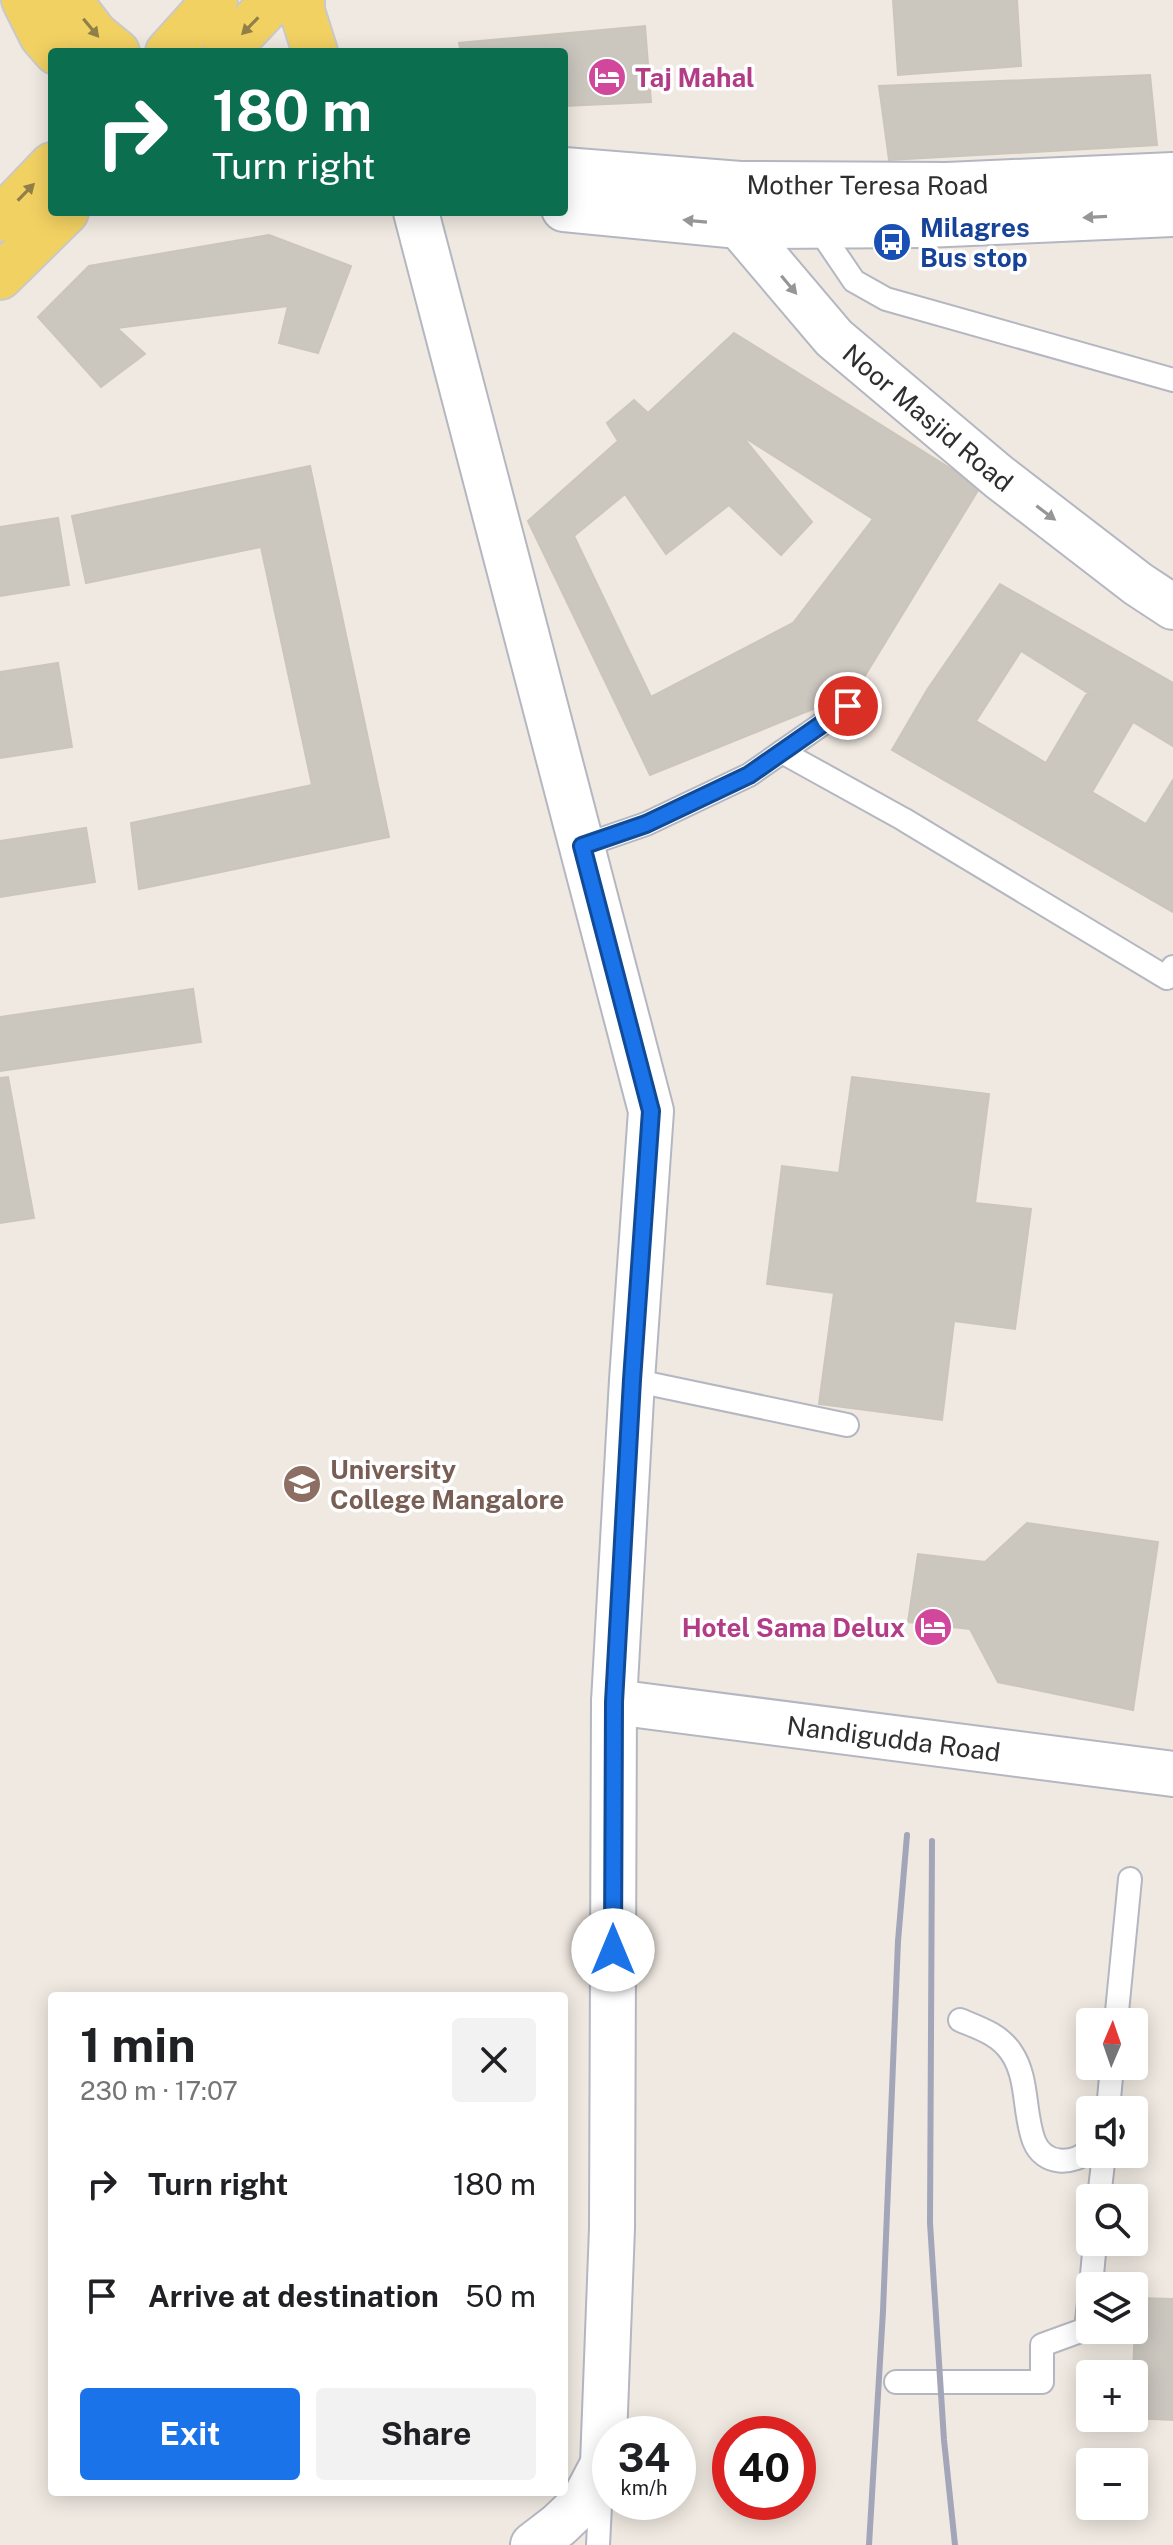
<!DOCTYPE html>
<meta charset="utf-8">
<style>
body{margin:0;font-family:"Public Sans",sans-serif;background:#f2f2f2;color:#202124;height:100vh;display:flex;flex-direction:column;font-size:30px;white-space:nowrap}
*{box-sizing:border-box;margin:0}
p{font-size:26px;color:#757577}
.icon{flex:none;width:44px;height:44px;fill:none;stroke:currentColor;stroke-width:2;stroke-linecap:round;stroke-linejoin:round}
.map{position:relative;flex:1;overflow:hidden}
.details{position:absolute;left:48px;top:1992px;width:520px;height:504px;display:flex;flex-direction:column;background:#fff;border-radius:8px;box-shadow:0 4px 20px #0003}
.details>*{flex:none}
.banner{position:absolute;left:48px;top:48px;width:520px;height:168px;border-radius:8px;box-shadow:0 4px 20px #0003;background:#0b6e4f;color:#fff;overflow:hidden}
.needle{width:52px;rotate:2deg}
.tools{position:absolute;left:1076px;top:2008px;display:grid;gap:16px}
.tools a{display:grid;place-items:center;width:72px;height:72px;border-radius:8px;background:#fff;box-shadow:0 4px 20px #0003;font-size:40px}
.speed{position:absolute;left:592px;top:2416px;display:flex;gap:16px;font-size:40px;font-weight:700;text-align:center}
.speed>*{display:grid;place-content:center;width:104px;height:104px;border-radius:50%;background:#fff;box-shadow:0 4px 20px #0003;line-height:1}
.speed small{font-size:20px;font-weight:400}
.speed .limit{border:12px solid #d22;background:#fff;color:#111}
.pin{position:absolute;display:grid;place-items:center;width:68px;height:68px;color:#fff;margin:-34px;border:4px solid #fff;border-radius:50%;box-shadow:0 2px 8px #0007}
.me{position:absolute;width:88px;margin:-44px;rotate:0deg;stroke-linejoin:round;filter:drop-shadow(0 0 6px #0008)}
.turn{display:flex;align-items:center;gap:28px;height:168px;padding:0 32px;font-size:36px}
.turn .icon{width:104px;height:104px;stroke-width:2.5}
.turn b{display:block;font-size:56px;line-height:68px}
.round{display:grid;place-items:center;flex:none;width:84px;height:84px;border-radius:8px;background:#f2f2f2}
.overview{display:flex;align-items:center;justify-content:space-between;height:136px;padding:0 32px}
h1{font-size:48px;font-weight:700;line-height:60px}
.action{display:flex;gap:16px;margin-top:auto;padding:16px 32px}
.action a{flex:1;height:92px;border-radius:8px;background:#1a73e8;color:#fff;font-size:32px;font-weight:700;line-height:92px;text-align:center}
.action a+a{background:#f2f2f2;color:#202124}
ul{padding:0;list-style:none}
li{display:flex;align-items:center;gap:24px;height:112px;padding:0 32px}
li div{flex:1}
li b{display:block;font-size:30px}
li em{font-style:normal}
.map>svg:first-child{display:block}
.building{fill:#cbc7bf;stroke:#cbc5ba;stroke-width:2;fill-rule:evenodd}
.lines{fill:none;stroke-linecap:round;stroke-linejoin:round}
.service-casing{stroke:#b4b7c1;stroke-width:26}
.tertiary-casing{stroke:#b4b7c1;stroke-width:48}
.secondary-casing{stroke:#b4b7c1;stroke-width:48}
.primary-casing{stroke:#c9c9c9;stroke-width:48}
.service{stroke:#fff;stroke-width:22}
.tertiary{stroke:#fff;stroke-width:44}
.secondary{stroke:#fff;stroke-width:44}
.primary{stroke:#f2d163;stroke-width:44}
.rail{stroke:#a3a6b8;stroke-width:6}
.oneway{fill:#908048}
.oneway2{fill:#969696}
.route-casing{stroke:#114b97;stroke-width:20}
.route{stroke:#1a73e8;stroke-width:14}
.labels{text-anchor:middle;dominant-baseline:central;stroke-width:7;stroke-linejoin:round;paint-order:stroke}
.hotel-label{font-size:26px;font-weight:bold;fill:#b23c85;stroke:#fff;text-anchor:start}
.street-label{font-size:26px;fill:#2e2e2e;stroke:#fff}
.transit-label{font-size:26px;font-weight:bold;fill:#164399;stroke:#fff;text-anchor:start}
.education-label{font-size:26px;font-weight:bold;fill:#785e54;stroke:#fff;text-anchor:start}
</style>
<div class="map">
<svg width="1173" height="2545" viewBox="0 0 1173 2545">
<rect width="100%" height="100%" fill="#efe9e1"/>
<g class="building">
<polygon points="893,0 1017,0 1021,66 898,75"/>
<polygon points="645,26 651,102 564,106 564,52 461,52 459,43"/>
<polygon points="1150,75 1157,145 889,160 879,86"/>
<polygon points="269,235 351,266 318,353 279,343 288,306 117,328 145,354 101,387 38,317 89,266"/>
<path d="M734,333L980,487L855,692L650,775L528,521L618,441L607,423L634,400L648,413ZM742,436L873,519L793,623L651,697L574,536L625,494L666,554L729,505L781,555L812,522Z"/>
<polygon points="310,466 389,837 139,889 131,823 312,785 261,547 86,583 72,516"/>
<polygon points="58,518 69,585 0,596 0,527"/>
<path d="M1000,584L1173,683V746L1133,722L1092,792L1146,824L1173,780V912L892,750L927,690ZM1021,651L1091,695H1086L1046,763L976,721Z"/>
<polygon points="58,663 72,747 0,758 0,672"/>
<polygon points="86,828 95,882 0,897 0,841"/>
<polygon points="193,989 201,1042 0,1071 0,1017"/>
<polygon points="8,1077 34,1218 0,1223 0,1078"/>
<polygon points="852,1077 989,1094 975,1203 1031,1209 1015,1329 954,1321 942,1420 819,1404 834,1293 767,1284 782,1166 839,1173"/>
<polygon points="1027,1523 1158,1542 1133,1710 998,1682 970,1629 908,1622 918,1554 985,1562"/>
<polygon points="1136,2298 1173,2299 1173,2420 1131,2418 1134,2418 1133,2374"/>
</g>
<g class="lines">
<g class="service-casing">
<g id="service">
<polyline points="816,225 854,281 886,299 1173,380"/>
<polyline points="782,752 903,819 1167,978 1173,967"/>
<polyline points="582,846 646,824 749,775 848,706"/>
<polyline points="632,1380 847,1425"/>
<path d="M960,2020C979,2028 999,2034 1011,2052C1029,2078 1023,2112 1034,2141C1044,2166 1073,2165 1090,2150"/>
<polyline points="1116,2022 1130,1879"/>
<polyline points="1108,2110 1112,2066"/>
<polyline points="1099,2198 1104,2154"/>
<polyline points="1091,2286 1095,2242"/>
<polyline points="896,2382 1042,2382 1042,2345 1086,2329 1090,2293"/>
<polyline points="598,2545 601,2486"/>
</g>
</g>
<g class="tertiary-casing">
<g id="tertiary">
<path id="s1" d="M740,196L739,226L834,338L999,477L1138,584L1173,607"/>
<polyline points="416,212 651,1111 632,1380 614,1702 612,2228 603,2464 583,2502 559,2525 533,2545"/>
<path id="s2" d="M614,1702L1173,1774"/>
</g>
</g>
<g class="secondary-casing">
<g id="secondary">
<path id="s3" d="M564,170L740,184L947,185L1173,175"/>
<polyline points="564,209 739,226 925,225 1173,214"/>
</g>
</g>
<g class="primary-casing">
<g id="primary">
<polyline points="24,0 42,36 56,52"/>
<polyline points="69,0 95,34 117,52"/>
<polyline points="302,0 302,11 315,52"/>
<polyline points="168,52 215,0"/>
<polyline points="225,52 274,0"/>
<polyline points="0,219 52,165"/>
<polyline points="0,277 66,212"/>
</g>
</g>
<use href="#service" class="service"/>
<use href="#tertiary" class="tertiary"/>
<use href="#secondary" class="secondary"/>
<use href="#primary" class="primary"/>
<g class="rail">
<polyline points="932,1841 930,2223 944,2440 955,2545"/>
<polyline points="869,2545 883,2311 898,1941 907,1835"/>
</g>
</g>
<defs><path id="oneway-solid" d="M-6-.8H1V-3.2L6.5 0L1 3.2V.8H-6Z" transform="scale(2)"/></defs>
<g class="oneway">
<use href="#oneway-solid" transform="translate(250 26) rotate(134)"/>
<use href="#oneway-solid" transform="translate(91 28) rotate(50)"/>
<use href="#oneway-solid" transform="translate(26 192) rotate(-46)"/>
</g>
<g class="oneway2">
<use href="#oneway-solid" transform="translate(1095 217) rotate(177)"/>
<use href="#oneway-solid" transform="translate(695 221) rotate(-175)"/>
<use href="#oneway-solid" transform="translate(789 285) rotate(50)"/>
<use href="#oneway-solid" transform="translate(1046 513) rotate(37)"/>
</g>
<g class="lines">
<g class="route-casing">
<polyline id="route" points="613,1950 614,1702 632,1380 651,1111 582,846 646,824 749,775 848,706"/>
</g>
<use href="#route" class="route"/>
</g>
<defs>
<g id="hotel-disc" transform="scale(2)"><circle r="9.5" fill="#d1479c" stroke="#fff"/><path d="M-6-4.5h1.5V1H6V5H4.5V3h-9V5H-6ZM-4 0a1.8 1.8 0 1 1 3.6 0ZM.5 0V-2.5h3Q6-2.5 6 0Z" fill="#fff"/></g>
<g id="bus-disc" transform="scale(2)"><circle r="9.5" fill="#1a4fb4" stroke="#fff"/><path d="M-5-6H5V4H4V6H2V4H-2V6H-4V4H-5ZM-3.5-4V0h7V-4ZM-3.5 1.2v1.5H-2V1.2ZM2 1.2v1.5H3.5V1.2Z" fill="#fff"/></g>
<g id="university-disc" transform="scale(2)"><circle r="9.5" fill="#8d6e63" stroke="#fff"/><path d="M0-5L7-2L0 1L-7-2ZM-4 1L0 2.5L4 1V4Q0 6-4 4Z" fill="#fff"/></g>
</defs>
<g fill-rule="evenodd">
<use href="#hotel-disc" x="607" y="77"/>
<use href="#bus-disc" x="892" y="242"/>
<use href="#university-disc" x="302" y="1484"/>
<use href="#hotel-disc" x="933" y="1627"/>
</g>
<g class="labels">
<g class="hotel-label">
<text x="635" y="77">Taj Mahal</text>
<text x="905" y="1627" text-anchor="end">Hotel Sama Delux</text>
</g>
<g class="street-label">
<text stroke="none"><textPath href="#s3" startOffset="304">Mother Teresa Road</textPath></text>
<text stroke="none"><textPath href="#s1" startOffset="300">Noor Masjid Road</textPath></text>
<text stroke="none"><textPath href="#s2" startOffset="282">Nandigudda Road</textPath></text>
</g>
<g class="transit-label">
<text x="920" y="227">Milagres<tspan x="920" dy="30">Bus stop</tspan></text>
</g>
<g class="education-label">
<text x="330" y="1469">University<tspan x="330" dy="30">College Mangalore</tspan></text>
</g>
</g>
</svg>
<div class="tools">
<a><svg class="needle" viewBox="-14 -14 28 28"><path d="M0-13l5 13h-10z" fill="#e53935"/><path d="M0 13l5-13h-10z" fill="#757577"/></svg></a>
<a><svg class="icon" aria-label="sound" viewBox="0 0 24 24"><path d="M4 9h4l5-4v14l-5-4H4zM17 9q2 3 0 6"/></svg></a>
<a><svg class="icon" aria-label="search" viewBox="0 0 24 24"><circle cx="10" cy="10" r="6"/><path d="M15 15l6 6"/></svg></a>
<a><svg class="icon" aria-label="layers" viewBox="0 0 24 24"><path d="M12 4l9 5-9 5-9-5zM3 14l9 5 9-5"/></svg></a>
<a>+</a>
<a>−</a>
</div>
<div class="speed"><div>34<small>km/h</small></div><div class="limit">40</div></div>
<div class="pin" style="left:848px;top:706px;background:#d93025"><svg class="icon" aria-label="arrive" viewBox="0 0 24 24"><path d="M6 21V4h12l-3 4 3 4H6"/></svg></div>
<svg class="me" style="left:613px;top:1950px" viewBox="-20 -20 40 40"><circle r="19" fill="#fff"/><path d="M0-13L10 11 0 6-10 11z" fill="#1a73e8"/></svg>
<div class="banner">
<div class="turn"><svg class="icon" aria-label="right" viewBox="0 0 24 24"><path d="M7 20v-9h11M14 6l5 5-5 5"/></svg><div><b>180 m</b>Turn right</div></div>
</div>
<section class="details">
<div class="overview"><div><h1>1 min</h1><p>230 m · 17:07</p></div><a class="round"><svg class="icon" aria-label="close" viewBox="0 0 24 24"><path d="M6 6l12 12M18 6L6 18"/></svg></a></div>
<ul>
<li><svg class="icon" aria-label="right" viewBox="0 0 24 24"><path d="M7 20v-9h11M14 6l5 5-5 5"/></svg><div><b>Turn right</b></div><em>180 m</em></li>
<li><svg class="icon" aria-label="arrive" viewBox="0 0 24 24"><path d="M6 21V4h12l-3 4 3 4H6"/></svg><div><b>Arrive at destination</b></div><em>50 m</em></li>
</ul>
<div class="action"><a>Exit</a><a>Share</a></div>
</section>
</div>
